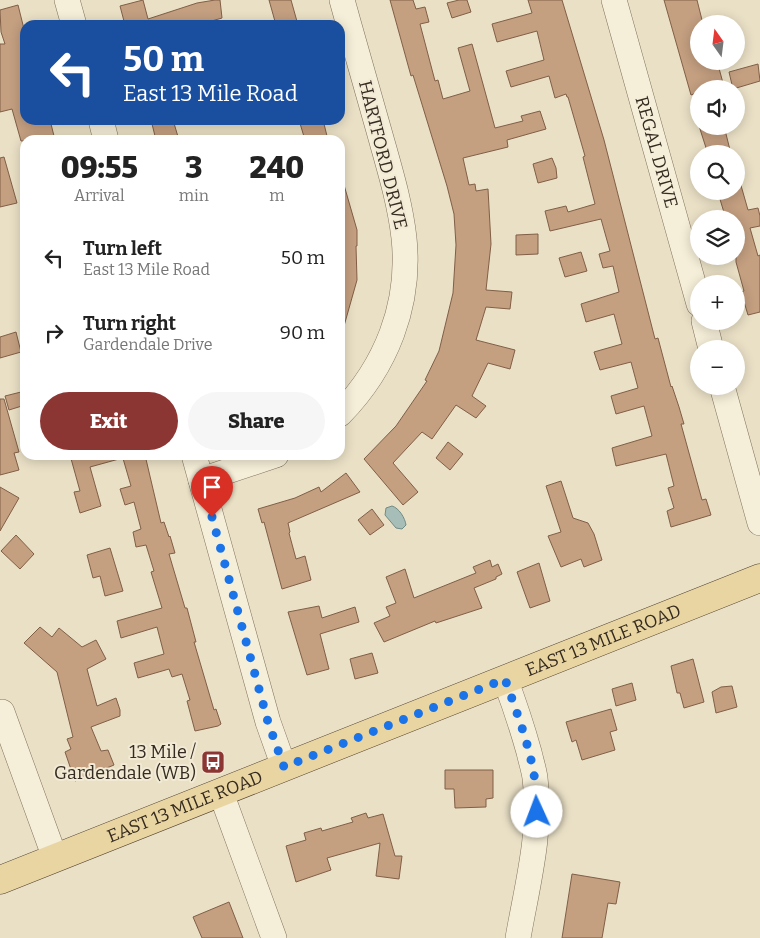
<!DOCTYPE html>
<meta charset="utf-8">
<style>
body{margin:0;font-family:Bitter,serif;background:#f6f6f6;color:#222;height:100vh;display:flex;flex-direction:column;font-size:19px;white-space:nowrap}
*{box-sizing:border-box;margin:0}
p{font-size:16px;color:#767676}
.icon{flex:none;width:28px;height:28px;fill:none;stroke:currentColor;stroke-width:2;stroke-linecap:round;stroke-linejoin:round}
.map{position:relative;flex:1;overflow:hidden}
.side{position:absolute;left:20px;top:135px;width:325px;height:325px;display:flex;flex-direction:column;background:#fff;border-radius:15px;box-shadow:0 2px 12px #0003}
.side>*{flex:none}
.banner{position:absolute;left:20px;top:20px;width:325px;height:105px;border-radius:15px;box-shadow:0 2px 12px #0003;background:#1a4fa0;color:#fff;overflow:hidden}
.needle{width:32px;rotate:346deg}
.buttons{position:absolute;left:690px;top:15px;display:grid;gap:10px}
.buttons a{display:grid;place-items:center;width:55px;height:55px;border-radius:50%;background:#fff;box-shadow:0 2px 12px #0003;font-size:25px}
.pin{position:absolute;display:grid;place-items:center;width:42px;height:42px;color:#fff;margin:-51px -21px;border-radius:50% 50% 50% 0;rotate:-45deg;box-shadow:0 0 5px #0007}
.pin .icon{rotate:45deg}
.me{position:absolute;width:55px;margin:-28px;rotate:358deg;stroke-linejoin:round;filter:drop-shadow(0 0 4px #0008)}
.turn{display:flex;align-items:center;gap:18px;height:105px;padding:0 20px;font-size:22px}
.turn .icon{width:65px;height:65px;stroke-width:2.5}
.turn b{display:block;font-size:35px;line-height:42px}
.eta{display:flex;justify-content:space-evenly;align-items:center;height:85px;text-align:center}
.eta b{font-size:30px;font-weight:800;line-height:35px}
.primary-button{display:flex;gap:10px;margin-top:auto;padding:10px 20px}
.primary-button a{flex:1;height:58px;border-radius:30px;background:#8c3634;color:#fff;font-size:20px;font-weight:800;line-height:58px;text-align:center}
.primary-button a+a{background:#f6f6f6;color:#222}
ul{padding:0;list-style:none}
li{display:flex;align-items:center;gap:15px;height:75px;padding:0 20px}
li div{flex:1}
li b{display:block;font-size:19px}
li em{font-style:normal}
.map>svg:first-child{display:block}
.water{fill:#a7beb8;stroke:#6f8b85}
.building{fill:#c49f80;stroke:#805f46}
.lines{fill:none;stroke-linecap:round;stroke-linejoin:round}
.minor-casing{stroke:#83735e;stroke-width:26}
.major-casing{stroke:#514131;stroke-width:29}
.minor{stroke:#f5eed8;stroke-width:25}
.major{stroke:#e9d5a2;stroke-width:28}
.route{stroke:#1a73e8;stroke-width:9;stroke-dasharray:0 16.2}
.labels{text-anchor:middle;dominant-baseline:central;stroke-width:4;stroke-linejoin:round;paint-order:stroke}
.street-label{font-size:18px;fill:#352b20;stroke:#f2ead5}
.poi-label{font-size:18px;fill:#352b20;stroke:#f2ead5;text-anchor:end}
</style>
<div class="map">
<svg width="760" height="938" viewBox="0 0 760 938">
<rect width="100%" height="100%" fill="#eae0c6"/>
<path class="water" d="M392,506C399,508 405,518 406,525L402,529L396,528L385,515L386,508Z"/>
<g class="building">
<polygon points="143,0 148,19 197,3 215,0 220,0 222,18 198,25 125,25 120,6"/>
<polygon points="269,0 291,0 298,25 276,25"/>
<polygon points="390,0 413,0 416,9 425,7 429,22 420,24 435,81 438,80 443,99 470,91 458,48 472,44 495,128 523,121 521,116 540,111 546,129 507,140 508,147 463,158 469,185 475,184 476,191 488,189 491,244 486,290 512,292 510,309 486,307 476,340 515,350 510,369 488,363 472,396 486,406 476,418 456,405 432,439 422,432 393,463 418,492 403,505 364,459 396,426 427,381 425,380 439,351 453,293 456,245 454,214 447,186 413,75 411,76"/>
<polygon points="459,0 467,0 471,12 452,18 447,3"/>
<polygon points="528,0 562,0 604,140 655,339 658,338 671,387 672,386 679,407 684,424 681,424 702,500 706,499 711,515 671,527 667,511 674,508 668,488 674,486 666,454 616,466 612,448 652,436 644,406 616,414 611,396 638,388 631,362 600,370 594,352 622,344 614,314 586,322 581,304 619,292 613,266 603,268 599,254 610,251 601,219 550,231 545,211 566,206 568,212 595,204 583,157 585,156 568,97 567,97 566,94 555,98 549,76 511,87 506,71 544,60 537,31 497,42 492,24 532,13"/>
<polygon points="664,0 697,0 703,24 699,24 699,61 717,61 723,83 707,89 699,89 699,92 691,95"/>
<polygon points="18,5 25,33 25,120 50,120 55,140 21,141 12,109 0,112 0,44 5,44 1,32 0,10"/>
<polygon points="758,64 760,81 733,89 729,72"/>
<polygon points="151,120 173,120 179,140 156,140"/>
<polygon points="299,120 323,120 328,140 305,140"/>
<polygon points="699,126 724,126 731,154 708,154"/>
<polygon points="4,157 17,203 0,207 0,158"/>
<polygon points="552,158 556,168 557,178 538,183 533,164"/>
<polygon points="740,182 748,210 758,208 760,216 760,226 750,228 758,256 760,255 760,312 748,315 741,292 744,291 736,262 736,219 726,219 719,196 736,191 736,183"/>
<polygon points="344,185 357,230 357,246 356,246 357,280 344,326 340,326 340,186"/>
<polygon points="538,234 538,254 516,255 516,235"/>
<polygon points="581,252 587,271 565,277 559,258"/>
<polygon points="16,332 21,352 0,358 0,337"/>
<polygon points="25,391 25,405 9,410 5,396"/>
<polygon points="0,399 4,399 19,452 14,453 19,470 0,475"/>
<polygon points="448,442 463,454 450,470 436,458"/>
<polygon points="70,455 118,455 119,459 90,467 101,506 80,513 74,492 80,491"/>
<polygon points="122,455 145,455 161,523 164,522 169,537 170,536 175,553 169,554 185,608 187,608 196,642 194,642 214,710 216,709 221,724 218,726 195,731 187,701 190,700 182,674 172,677 169,669 138,678 134,663 164,654 157,627 121,638 117,621 162,608 151,572 154,571 146,545 136,547 133,532 141,529 134,502 125,505 120,489 131,486"/>
<polygon points="346,473 360,492 288,523 290,532 289,533 296,559 305,556 311,580 282,589 264,522 262,523 258,509 295,498 319,487 321,492"/>
<polygon points="561,481 573,518 588,523 594,534 602,560 584,567 581,559 561,567 548,536 561,532 546,486"/>
<polygon points="0,487 19,498 0,531"/>
<polygon points="372,509 384,525 370,535 358,520"/>
<polygon points="16,535 34,554 20,569 1,551"/>
<polygon points="110,548 123,591 105,596 100,576 93,578 87,555"/>
<polygon points="490,560 492,567 498,564 502,574 496,577 496,579 474,588 482,608 436,623 435,621 384,642 374,623 390,616 386,607 396,603 386,577 405,569 414,598 476,573 473,567"/>
<polygon points="539,563 550,601 530,608 517,572"/>
<polygon points="319,606 322,618 355,607 359,622 320,634 329,669 307,675 288,612"/>
<polygon points="40,627 52,637 59,628 82,647 96,640 106,659 87,669 97,706 116,698 120,710 120,716 91,727 101,751 108,750 114,765 75,781 65,752 71,749 67,739 73,737 57,672 24,643"/>
<polygon points="372,653 378,673 355,679 350,659"/>
<polygon points="693,659 704,702 684,708 680,693 677,693 671,666"/>
<polygon points="632,683 636,700 616,706 612,689"/>
<polygon points="732,686 737,707 716,713 712,692 721,687"/>
<polygon points="611,709 617,730 610,732 615,750 582,760 576,740 572,742 566,722"/>
<polygon points="445,770 493,770 493,798 486,799 486,807 455,808 454,789 445,789"/>
<polygon points="366,813 368,818 383,814 395,856 402,856 399,879 376,876 380,843 327,858 331,870 296,882 286,846 306,840 304,833 321,828 322,831 353,822 351,818"/>
<polygon points="572,874 620,882 616,904 608,903 602,938 562,938"/>
<polygon points="229,902 243,938 202,938 193,917"/>
</g>
<g class="lines">
<g class="minor-casing">
<g id="minor">
<polyline points="67,0 74,25"/>
<path id="s1" d="M614,0L699,304"/>
<polyline points="101,120 106,140"/>
<polyline points="704,321 711,349"/>
<polyline points="722,386 760,523"/>
<path d="M340,414C386,367 411,305 404,238C400,202 389,167 379,131C367,88 354,44 342,0"/>
<polyline points="194,455 268,722 284,767"/>
<polyline points="201,480 276,455"/>
<path d="M505,679C514,703 522,727 529,752C531,761 534,770 535,778C542,832 527,886 518,938"/>
<polyline points="2,712 55,858"/>
<polyline points="221,793 274,938"/>
</g>
</g>
<g class="major-casing">
<g id="major">
<path id="s2" d="M0,880L760,578"/>
</g>
</g>
<use href="#minor" class="minor"/>
<use href="#major" class="major"/>
</g>
<g class="lines">
<path class="route" d="M212,517L268,722L284,767L505,679C520,722 538,766 537,812"/>
</g>
<defs>
<g id="bus-square" transform="scale(1.25)"><rect x="-9" y="-9" width="18" height="18" rx="4" fill="#8c3634" stroke="#f2ead5"/><path d="M-5-6H5V4H4V6H2V4H-2V6H-4V4H-5ZM-3.5-4V0h7V-4ZM-3.5 1.2v1.5H-2V1.2ZM2 1.2v1.5H3.5V1.2Z" fill="#fff"/></g>
</defs>
<g fill-rule="evenodd">
<use href="#bus-square" x="213" y="762"/>
</g>
<g class="labels">
<g class="street-label">
<text stroke="none"><textPath href="#s1" startOffset="158">REGAL DRIVE</textPath></text>
<text transform="translate(383 155) rotate(76)">HARTFORD DRIVE</text>
<text stroke="none"><textPath href="#s2" startOffset="649">EAST 13 MILE ROAD</textPath></text>
<text stroke="none"><textPath href="#s2" startOffset="199">EAST 13 MILE ROAD</textPath></text>
</g>
<g class="poi-label">
<text x="196" y="752">13 Mile /<tspan x="196" dy="21">Gardendale (WB)</tspan></text>
</g>
</g>
</svg>
<div class="buttons">
<a><svg class="needle" viewBox="-14 -14 28 28"><path d="M0-13l5 13h-10z" fill="#e53935"/><path d="M0 13l5-13h-10z" fill="#767676"/></svg></a>
<a><svg class="icon" aria-label="sound" viewBox="0 0 24 24"><path d="M4 9h4l5-4v14l-5-4H4zM17 9q2 3 0 6"/></svg></a>
<a><svg class="icon" aria-label="search" viewBox="0 0 24 24"><circle cx="10" cy="10" r="6"/><path d="M15 15l6 6"/></svg></a>
<a><svg class="icon" aria-label="layers" viewBox="0 0 24 24"><path d="M12 4l9 5-9 5-9-5zM3 14l9 5 9-5"/></svg></a>
<a>+</a>
<a>−</a>
</div>
<div class="pin" style="left:212px;top:517px;background:#d93025"><svg class="icon" aria-label="arrive" viewBox="0 0 24 24"><path d="M6 21V4h12l-3 4 3 4H6"/></svg></div>
<svg class="me" style="left:537px;top:812px" viewBox="-20 -20 40 40"><circle r="19" fill="#fff"/><path d="M0-13L10 11 0 6-10 11z" fill="#1a73e8"/></svg>
<div class="banner">
<div class="turn"><svg class="icon" aria-label="left" viewBox="0 0 24 24"><path d="M17 20v-9H6M10 6l-5 5 5 5"/></svg><div><b>50 m</b>East 13 Mile Road</div></div>
</div>
<section class="side">
<div class="eta">
<div><b>09:55</b><p>Arrival</p></div>
<div><b>3</b><p>min</p></div>
<div><b>240</b><p>m</p></div>
</div>
<ul>
<li><svg class="icon" aria-label="left" viewBox="0 0 24 24"><path d="M17 20v-9H6M10 6l-5 5 5 5"/></svg><div><b>Turn left</b><p>East 13 Mile Road</p></div><em>50 m</em></li>
<li><svg class="icon" aria-label="right" viewBox="0 0 24 24"><path d="M7 20v-9h11M14 6l5 5-5 5"/></svg><div><b>Turn right</b><p>Gardendale Drive</p></div><em>90 m</em></li>
</ul>
<div class="primary-button"><a>Exit</a><a>Share</a></div>
</section>
</div>
